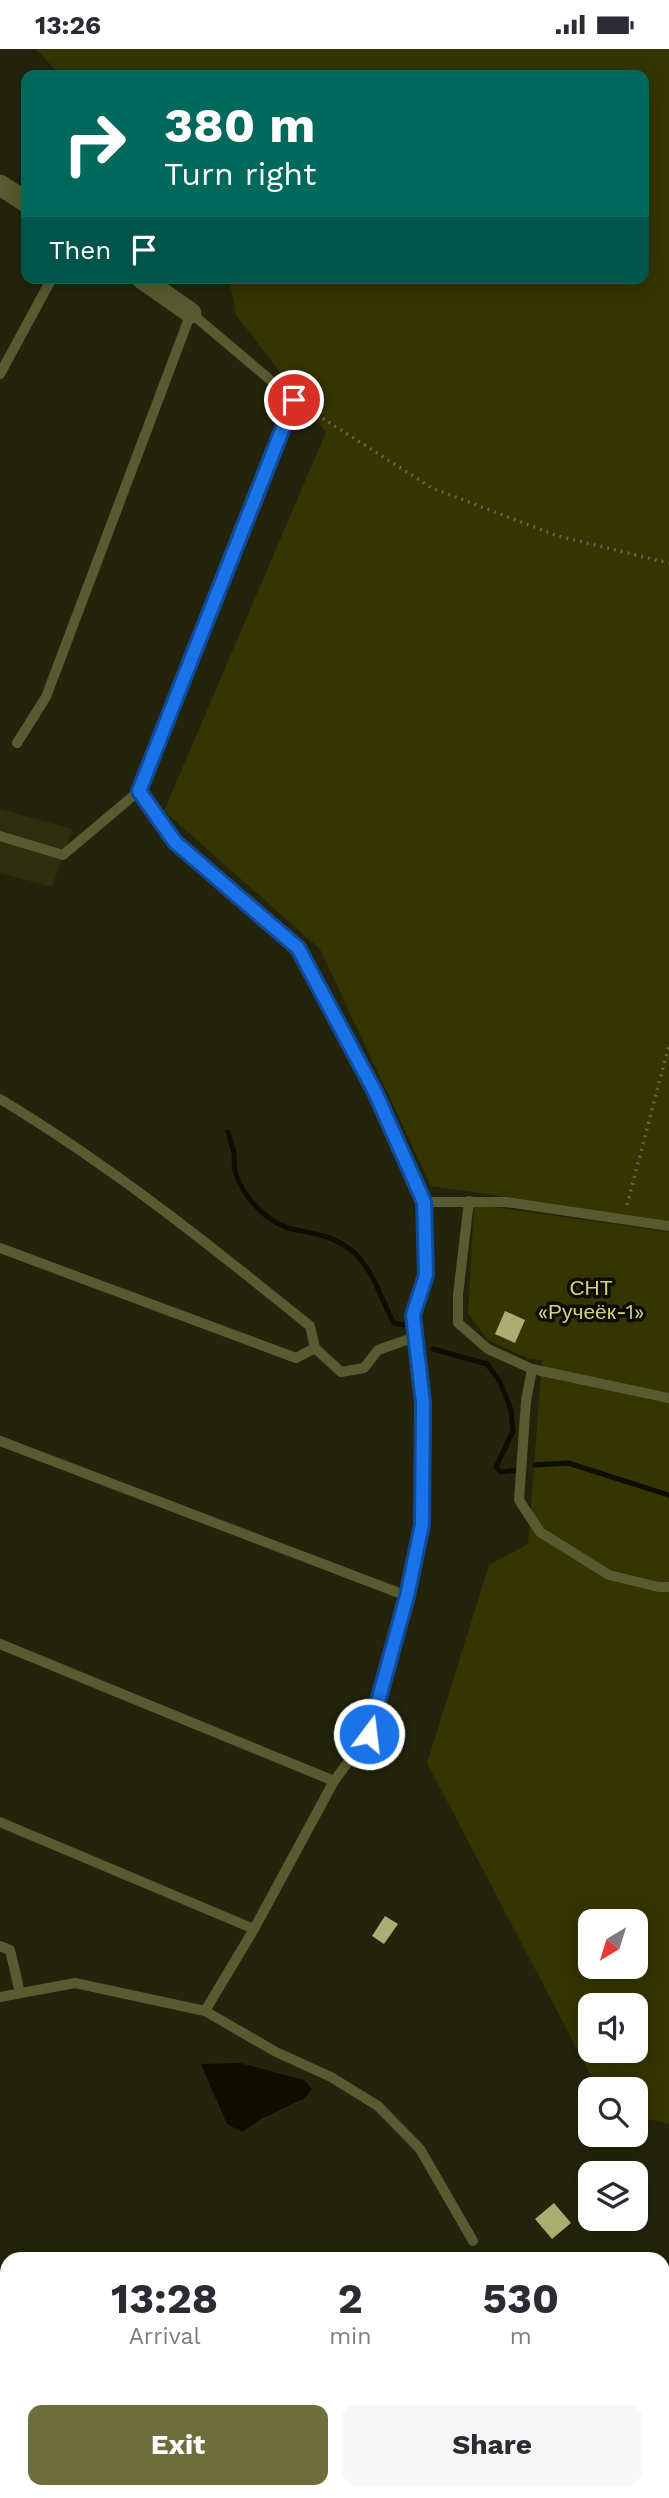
<!DOCTYPE html>
<meta charset="utf-8">
<style>
body{margin:0;font-family:"Work Sans",sans-serif;background:#f7f7f7;color:#2b2b33;height:100vh;display:flex;flex-direction:column;font-size:26px;white-space:nowrap}
*{box-sizing:border-box;margin:0}
p{font-size:23px;color:#7c7c81}
.icon{flex:none;width:38px;height:38px;fill:none;stroke:currentColor;stroke-width:2;stroke-linecap:round;stroke-linejoin:round}
.map{position:relative;flex:1;overflow:hidden}
.details{position:absolute;left:0px;top:2203px;width:670px;height:247px;display:flex;flex-direction:column;background:#fff;border-radius:21px 21px 0 0;box-shadow:0 4px 18px #0003}
.details>*{flex:none}
.guide{position:absolute;left:21px;top:21px;width:628px;height:214px;border-radius:14px;box-shadow:0 4px 18px #0003;background:#00695c;color:#fff;overflow:hidden}
.needle{width:46px;rotate:218deg}
.controls{position:absolute;left:578px;top:1860px;display:grid;gap:14px}
.controls a{display:grid;place-items:center;width:70px;height:70px;border-radius:14px;background:#fff;box-shadow:0 4px 18px #0003;font-size:35px}
.pin{position:absolute;display:grid;place-items:center;width:60px;height:60px;color:#fff;margin:-30px;border:4px solid #fff;border-radius:50%;box-shadow:0 2px 7px #0007}
.me{position:absolute;width:77px;margin:-38px;rotate:15deg;stroke-linejoin:round;filter:drop-shadow(0 0 5px #0008)}
.turn{display:flex;align-items:center;gap:24px;height:147px;padding:0 28px;font-size:32px}
.turn .icon{width:91px;height:91px;stroke-width:2.5}
.turn b{display:block;font-size:49px;line-height:60px}
.then{display:flex;align-items:center;height:66px;padding:0 28px;background:#0003;gap:14px;font-size:26px}
.eta{display:flex;justify-content:space-evenly;align-items:center;height:119px;text-align:center}
.eta b{font-size:42px;font-weight:700;line-height:49px}
.cta{display:flex;gap:14px;margin-top:auto;padding:14px 28px}
.cta a{flex:1;height:80px;border-radius:14px;background:#6c6e3b;color:#fff;font-size:28px;font-weight:700;line-height:80px;text-align:center}
.cta a+a{background:#f7f7f7;color:#2b2b33}
.status{display:flex;justify-content:space-between;align-items:center;height:49px;padding:0 35px;background:#fff;direction:ltr}
.status svg{height:19px;fill:currentColor}
.map>svg:first-child{display:block}
.built{fill:#2d2e0d}
.green{fill:#343501;fill-rule:evenodd}
.water{fill:#0d0d00}
.lines{fill:none;stroke-linecap:round;stroke-linejoin:round}
.stream{stroke:#0d0d00;stroke-width:5}
.building{fill:#abae73}
.path{stroke:#63644e;stroke-width:3.5;stroke-dasharray:2 5;stroke-linecap:butt}
.service{stroke:#585a30;stroke-width:10}
.minor{stroke:#585a30;stroke-width:21}
.route-casing{stroke:#114b97;stroke-width:18}
.route{stroke:#1a73e8;stroke-width:12}
.labels{text-anchor:middle;dominant-baseline:central;stroke-width:7;stroke-linejoin:round;paint-order:stroke}
.park-label{font-size:21px;fill:#cfd37d;stroke:#0c0d04}
</style>
<div class="status"><b>13:26</b><svg viewBox="0 0 49 12"><path d="M0 12V9h3v3zM5 12V6h3v6zM10 12V3h3v9zM15 12V0h3v12zM26 1h20v11H26zM47 4h2v5h-2z"/></svg></div>
<div class="map">
<svg width="669" height="2449" viewBox="0 0 669 2449">
<rect width="100%" height="100%" fill="#23240b"/>
<polygon class="built" points="0,760 73,780 52,838 0,824"/>
<g class="green">
<polygon points="36,0 669,0 669,1172 431,1137 320,900 164,762 326,383 236,266 229,229 644,229 644,26 60,26"/>
<path d="M474,1155L669,1183V2075L635,2067V2040H598L427,1714L489,1516L528,1495L542,1311L529,1310L488,1291L468,1265ZM590,1872H635V1918H590ZM590,1956H635V2002H590Z"/>
<polygon points="0,2248 7,2252 7,2443 282,2443 290,2449 0,2449"/>
</g>
<polygon class="water" points="240,2014 304,2031 312,2040 305,2049 261,2070 242,2083 227,2075 201,2015"/>
<g class="lines">
<g class="stream">
<path d="M228,1083C230,1090 232,1097 234,1104C235,1111 233,1118 236,1125C245,1151 269,1176 296,1181C316,1185 334,1187 351,1201C374,1220 380,1249 394,1274L404,1276"/>
<polyline points="433,1300 487,1315 500,1333 511,1361 513,1382 496,1418 501,1423 519,1421"/>
<polyline points="535,1416 568,1414 669,1446"/>
</g>
</g>
<g class="building">
<polygon points="505,1262 525,1271 515,1294 495,1285"/>
<polygon points="385,1867 398,1875 384,1895 372,1887"/>
<polygon points="554,2154 571,2174 552,2190 535,2170"/>
</g>
<g class="lines">
<g class="path">
<polyline points="305,358 432,439 558,487 669,514"/>
<polyline points="627,1156 669,996"/>
</g>
<g class="service">
<polyline points="0,325 52,229"/>
<polyline points="139,742 175,793 298,899 375,1043 424,1153 427,1226 413,1266 423,1354 422,1476 407,1547 369,1685 334,1732 254,1880 205,1962"/>
<polyline points="0,787 63,806 139,742 294,351 191,264 46,648 17,694"/>
<path d="M0,1050C110,1116 211,1197 310,1277L315,1299L296,1309L0,1199"/>
<polyline points="469,1152 458,1246 458,1274 488,1300 532,1320 669,1349"/>
<polyline points="424,1153 506,1153 669,1177"/>
<polyline points="315,1299 341,1323 364,1319 378,1301 415,1288"/>
<polyline points="532,1320 526,1352 519,1451 540,1483 609,1526 659,1538 669,1538"/>
<polyline points="0,1392 407,1547"/>
<polyline points="0,1595 334,1732"/>
<polyline points="0,1773 254,1880"/>
<polyline points="0,1897 10,1901 20,1944"/>
<polyline points="0,1948 75,1934 205,1962 276,2003 331,2028 378,2057 420,2100 473,2192"/>
</g>
<g class="minor">
<polyline points="0,136 26,153"/>
<polyline points="141,229 191,264"/>
<polyline points="0,2238 7,2242"/>
<polyline points="92,2443 93,2449"/>
<polyline points="366,2443 378,2449"/>
</g>
</g>
<g class="lines">
<g class="route-casing">
<polyline id="route" points="294,351 139,742 175,793 298,899 375,1043 424,1153 426,1226 413,1266 423,1354 422,1476 407,1547 369,1685"/>
</g>
<use href="#route" class="route"/>
</g>
<g class="labels">
<g class="park-label">
<text x="591" y="1238">СНТ<tspan x="591" dy="24">«Ручеёк-1»</tspan></text>
</g>
</g>
</svg>
<div class="controls">
<a><svg class="needle" viewBox="-14 -14 28 28"><path d="M0-13l5 13h-10z" fill="#e53935"/><path d="M0 13l5-13h-10z" fill="#7c7c81"/></svg></a>
<a><svg class="icon" aria-label="sound" viewBox="0 0 24 24"><path d="M4 9h4l5-4v14l-5-4H4zM17 9q2 3 0 6"/></svg></a>
<a><svg class="icon" aria-label="search" viewBox="0 0 24 24"><circle cx="10" cy="10" r="6"/><path d="M15 15l6 6"/></svg></a>
<a><svg class="icon" aria-label="layers" viewBox="0 0 24 24"><path d="M12 4l9 5-9 5-9-5zM3 14l9 5 9-5"/></svg></a>
</div>
<div class="pin" style="left:294px;top:351px;background:#d93025"><svg class="icon" aria-label="arrive" viewBox="0 0 24 24"><path d="M6 21V4h12l-3 4 3 4H6"/></svg></div>
<svg class="me" style="left:369px;top:1685px" viewBox="-20 -20 40 40"><circle r="17" fill="#1a73e8" stroke="#fff" stroke-width="3"/><path d="M0-11L8 9 0 5-8 9z" fill="#fff"/></svg>
<div class="guide">
<div class="turn"><svg class="icon" aria-label="right" viewBox="0 0 24 24"><path d="M7 20v-9h11M14 6l5 5-5 5"/></svg><div><b>380 m</b>Turn right</div></div>
<div class="then">Then<svg class="icon" aria-label="arrive" viewBox="0 0 24 24"><path d="M6 21V4h12l-3 4 3 4H6"/></svg></div>
</div>
<section class="details">
<div class="eta">
<div><b>13:28</b><p>Arrival</p></div>
<div><b>2</b><p>min</p></div>
<div><b>530</b><p>m</p></div>
</div>
<div class="cta"><a>Exit</a><a>Share</a></div>
</section>
</div>
